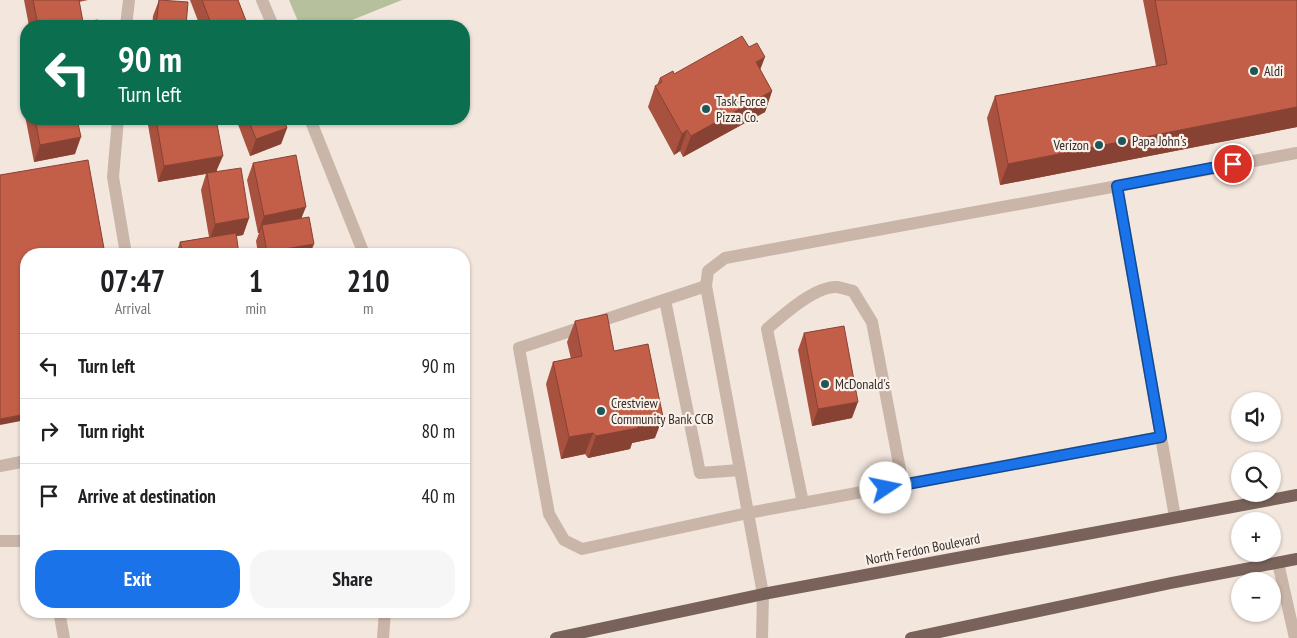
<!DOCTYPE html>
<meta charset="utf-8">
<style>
body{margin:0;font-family:"PT Sans Narrow",sans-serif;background:#f6f6f6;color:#202124;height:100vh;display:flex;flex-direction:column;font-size:19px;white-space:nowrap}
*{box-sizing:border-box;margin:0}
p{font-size:16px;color:#757577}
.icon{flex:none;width:28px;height:28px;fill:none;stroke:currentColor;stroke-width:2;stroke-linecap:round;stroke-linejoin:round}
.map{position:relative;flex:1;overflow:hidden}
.drawer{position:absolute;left:20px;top:248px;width:450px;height:370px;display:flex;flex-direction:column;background:#fff;border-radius:20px;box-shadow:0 1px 4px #0004}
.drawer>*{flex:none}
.hud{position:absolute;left:20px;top:20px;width:450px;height:105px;border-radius:20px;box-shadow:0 1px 4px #0004;background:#0b6e4f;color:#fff;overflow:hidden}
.controls{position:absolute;left:1231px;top:392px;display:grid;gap:10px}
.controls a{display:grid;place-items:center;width:50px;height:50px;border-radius:50%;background:#fff;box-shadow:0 1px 4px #0004;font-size:25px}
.pin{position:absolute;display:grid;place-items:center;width:42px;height:42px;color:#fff;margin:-21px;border:2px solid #fff;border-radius:50%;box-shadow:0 1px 5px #0007}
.me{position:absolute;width:55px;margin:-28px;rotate:79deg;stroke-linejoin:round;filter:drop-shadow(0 0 4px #0008)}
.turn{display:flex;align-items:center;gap:18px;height:105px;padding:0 15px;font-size:22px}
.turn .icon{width:65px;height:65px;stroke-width:2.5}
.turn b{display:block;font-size:35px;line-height:42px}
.eta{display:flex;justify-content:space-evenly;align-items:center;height:85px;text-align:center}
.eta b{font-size:30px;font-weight:700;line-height:35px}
.cta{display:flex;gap:10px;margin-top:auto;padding:10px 15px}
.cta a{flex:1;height:58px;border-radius:20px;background:#1a73e8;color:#fff;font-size:20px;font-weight:700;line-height:58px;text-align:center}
.cta a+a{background:#f6f6f6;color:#202124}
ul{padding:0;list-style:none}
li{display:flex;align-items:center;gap:15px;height:65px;padding:0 15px;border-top:1px solid #e0e0e0}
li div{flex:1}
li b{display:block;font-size:19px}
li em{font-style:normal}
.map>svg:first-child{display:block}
.green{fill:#b7c09d}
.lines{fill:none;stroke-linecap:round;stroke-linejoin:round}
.service{stroke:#cab5a9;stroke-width:12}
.minor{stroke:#cab5a9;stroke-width:12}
.primary{stroke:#78625a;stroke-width:12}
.wall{fill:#a8513f}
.shaded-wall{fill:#884233}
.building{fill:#c35e49;stroke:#884233}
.route-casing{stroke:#114b97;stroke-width:12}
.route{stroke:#1a73e8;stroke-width:9}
.poi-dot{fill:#1f5757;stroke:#f9f1e9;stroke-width:2}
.labels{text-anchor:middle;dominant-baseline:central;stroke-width:4.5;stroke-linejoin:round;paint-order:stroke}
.poi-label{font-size:14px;fill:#372c29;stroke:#f9f1e9;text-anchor:start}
.street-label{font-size:14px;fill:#372c29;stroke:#f9f1e9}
</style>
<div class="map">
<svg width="1297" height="638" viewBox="0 0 1297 638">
<rect width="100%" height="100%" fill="#f2e6dd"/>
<polygon class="green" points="289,0 402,0 337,26 300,26"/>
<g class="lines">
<g class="service">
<polyline points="262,0 273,26"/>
<polyline points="126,26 129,0"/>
<polyline points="118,119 113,177 126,254"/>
<polyline points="310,119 364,254"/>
<polyline points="1117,186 1175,517"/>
<polyline points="706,286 519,348 549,514 564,540 582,549 748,513 1161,437"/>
<polyline points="665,300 700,473 740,470"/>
<polyline points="0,466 21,462 26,464"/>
<path d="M803,503L767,329C783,315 815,286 837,287C843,288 848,290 853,291L872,322L903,485"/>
<polyline points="0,541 26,541"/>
<polyline points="1278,563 1295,638"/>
<polyline points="763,594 706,286 708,271 725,258 1297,153"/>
<polyline points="59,611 64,638"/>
<polyline points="383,638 385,611"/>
</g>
<polyline class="minor" points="762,638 763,594"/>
<g class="primary">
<polyline points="556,638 763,594 1297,495"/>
<polyline points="911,638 1171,583 1297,559"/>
</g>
</g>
<g class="wall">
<polygon points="24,0 88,0 79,2 83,22 99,26 29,26"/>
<polygon points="159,0 186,26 152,26 153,16"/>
<polygon points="190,0 238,0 248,26 200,26"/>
<polygon points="1143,0 1297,0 1297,127 1000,185 987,118 995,96 1156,66"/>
<polygon points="26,41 26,74 22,52"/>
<polygon points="760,69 772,91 765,112 683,157 680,151 674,155 648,107 655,86 657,85 660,78 674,74"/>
<polygon points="26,80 26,119 77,119 75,154 34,162 21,95"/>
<polygon points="150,119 216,119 217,171 249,218 243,235 236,236 239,254 176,254 180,242 209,237 201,190 206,174 158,182 148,125"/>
<polygon points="236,119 284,119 287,128 281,144 250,156"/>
<polygon points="253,163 302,218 310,254 258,254 256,241 259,233 258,233 247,180"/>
<polygon points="575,321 614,351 655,438 632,443 630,449 588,458 585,454 561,459 546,384 553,362 571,359 567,342"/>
<polygon points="804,333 852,418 812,426 798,350"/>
</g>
<g class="shaded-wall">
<polygon points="765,57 757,78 756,62"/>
<polygon points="772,91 765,112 683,157 691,136"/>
<polygon points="1297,107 1297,127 1000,185 1008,164"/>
<polygon points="287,128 281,144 250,156 256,139"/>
<polygon points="687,130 680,151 674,155 682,134"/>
<polygon points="81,137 75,154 34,162 40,145"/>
<polygon points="223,156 216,172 158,182 164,166"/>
<polygon points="306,207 299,224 262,225 259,233 258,233 264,216"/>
<polygon points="249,218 243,235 209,241 215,224"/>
<polygon points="314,244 310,254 267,254 267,252"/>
<polygon points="858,402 852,418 812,426 818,409"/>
<polygon points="26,414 26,420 0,425 0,419"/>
<polygon points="663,417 655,438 632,443 630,449 588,458 596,436 637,422"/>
<polygon points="593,433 585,454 561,459 569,437"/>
</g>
<g class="building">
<polygon points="33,0 79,0 83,22 98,20 99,26 38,26"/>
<polygon points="159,0 188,2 186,26 156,26"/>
<polygon points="202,0 238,0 248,26 212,26"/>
<polygon points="1155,0 1297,0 1297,107 1008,164 995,96 1167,64"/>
<polygon points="742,36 749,47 757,43 765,57 756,62 772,91 691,136 687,130 682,134 655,86 662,82 660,78 673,71 674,74"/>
<polygon points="35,119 77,119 81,137 40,145"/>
<polygon points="156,119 216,119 223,156 164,166"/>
<polygon points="248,119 284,119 287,128 256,139"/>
<polygon points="296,155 306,207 264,216 253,163"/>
<polygon points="88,160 105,254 26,254 26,414 0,419 0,175"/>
<polygon points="241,168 249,218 215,224 207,173"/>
<polygon points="309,217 314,244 267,252 262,225"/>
<polygon points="236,233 239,254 183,254 180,242"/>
<polygon points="607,314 614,351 648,344 663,417 637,422 638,428 596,436 593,433 569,437 553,362 582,356 575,321"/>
<polygon points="844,326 858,402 818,409 804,333"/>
</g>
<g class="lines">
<g class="route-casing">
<polyline id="route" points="886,488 1161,437 1117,186 1233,164"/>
</g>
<use href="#route" class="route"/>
</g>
<g class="poi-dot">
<circle cx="1254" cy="71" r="5"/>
<circle cx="706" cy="109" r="5"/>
<circle cx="1122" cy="141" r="5"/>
<circle cx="1099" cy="145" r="5"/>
<circle cx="825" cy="384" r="5"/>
<circle cx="601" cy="411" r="5"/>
</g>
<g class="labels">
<g class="poi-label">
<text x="1264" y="71">Aldi</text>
<text x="716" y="101">Task Force<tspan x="716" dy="16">Pizza Co.</tspan></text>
<text x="1132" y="141">Papa John's</text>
<text x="1089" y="145" text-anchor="end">Verizon</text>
<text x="835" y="384">McDonald's</text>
<text x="611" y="403">Crestview<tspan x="611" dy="16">Community Bank CCB</tspan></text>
</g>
<g class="street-label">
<text transform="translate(923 549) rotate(-11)">North Ferdon Boulevard</text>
</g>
</g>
</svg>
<div class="controls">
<a><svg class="icon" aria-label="sound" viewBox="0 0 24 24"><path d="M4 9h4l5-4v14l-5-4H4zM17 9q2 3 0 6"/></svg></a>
<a><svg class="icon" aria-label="search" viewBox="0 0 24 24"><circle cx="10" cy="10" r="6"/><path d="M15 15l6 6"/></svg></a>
<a>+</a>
<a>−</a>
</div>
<div class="pin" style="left:1233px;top:164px;background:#d93025"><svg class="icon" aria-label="arrive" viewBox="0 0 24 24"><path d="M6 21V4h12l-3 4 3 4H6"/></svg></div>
<svg class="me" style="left:886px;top:488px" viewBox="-20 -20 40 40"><circle r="19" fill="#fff"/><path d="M0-13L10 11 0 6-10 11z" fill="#1a73e8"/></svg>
<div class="hud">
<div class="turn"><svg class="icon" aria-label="left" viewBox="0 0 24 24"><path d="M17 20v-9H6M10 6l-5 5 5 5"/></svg><div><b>90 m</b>Turn left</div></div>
</div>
<section class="drawer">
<div class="eta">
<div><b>07:47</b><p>Arrival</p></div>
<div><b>1</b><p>min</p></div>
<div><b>210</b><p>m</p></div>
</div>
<ul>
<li><svg class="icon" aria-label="left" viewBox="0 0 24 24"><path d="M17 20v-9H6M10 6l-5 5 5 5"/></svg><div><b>Turn left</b></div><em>90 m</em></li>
<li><svg class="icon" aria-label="right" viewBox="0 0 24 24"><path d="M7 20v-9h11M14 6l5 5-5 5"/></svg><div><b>Turn right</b></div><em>80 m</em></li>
<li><svg class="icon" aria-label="arrive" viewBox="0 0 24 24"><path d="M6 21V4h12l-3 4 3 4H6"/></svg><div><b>Arrive at destination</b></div><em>40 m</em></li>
</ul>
<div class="cta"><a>Exit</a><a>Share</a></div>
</section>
</div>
